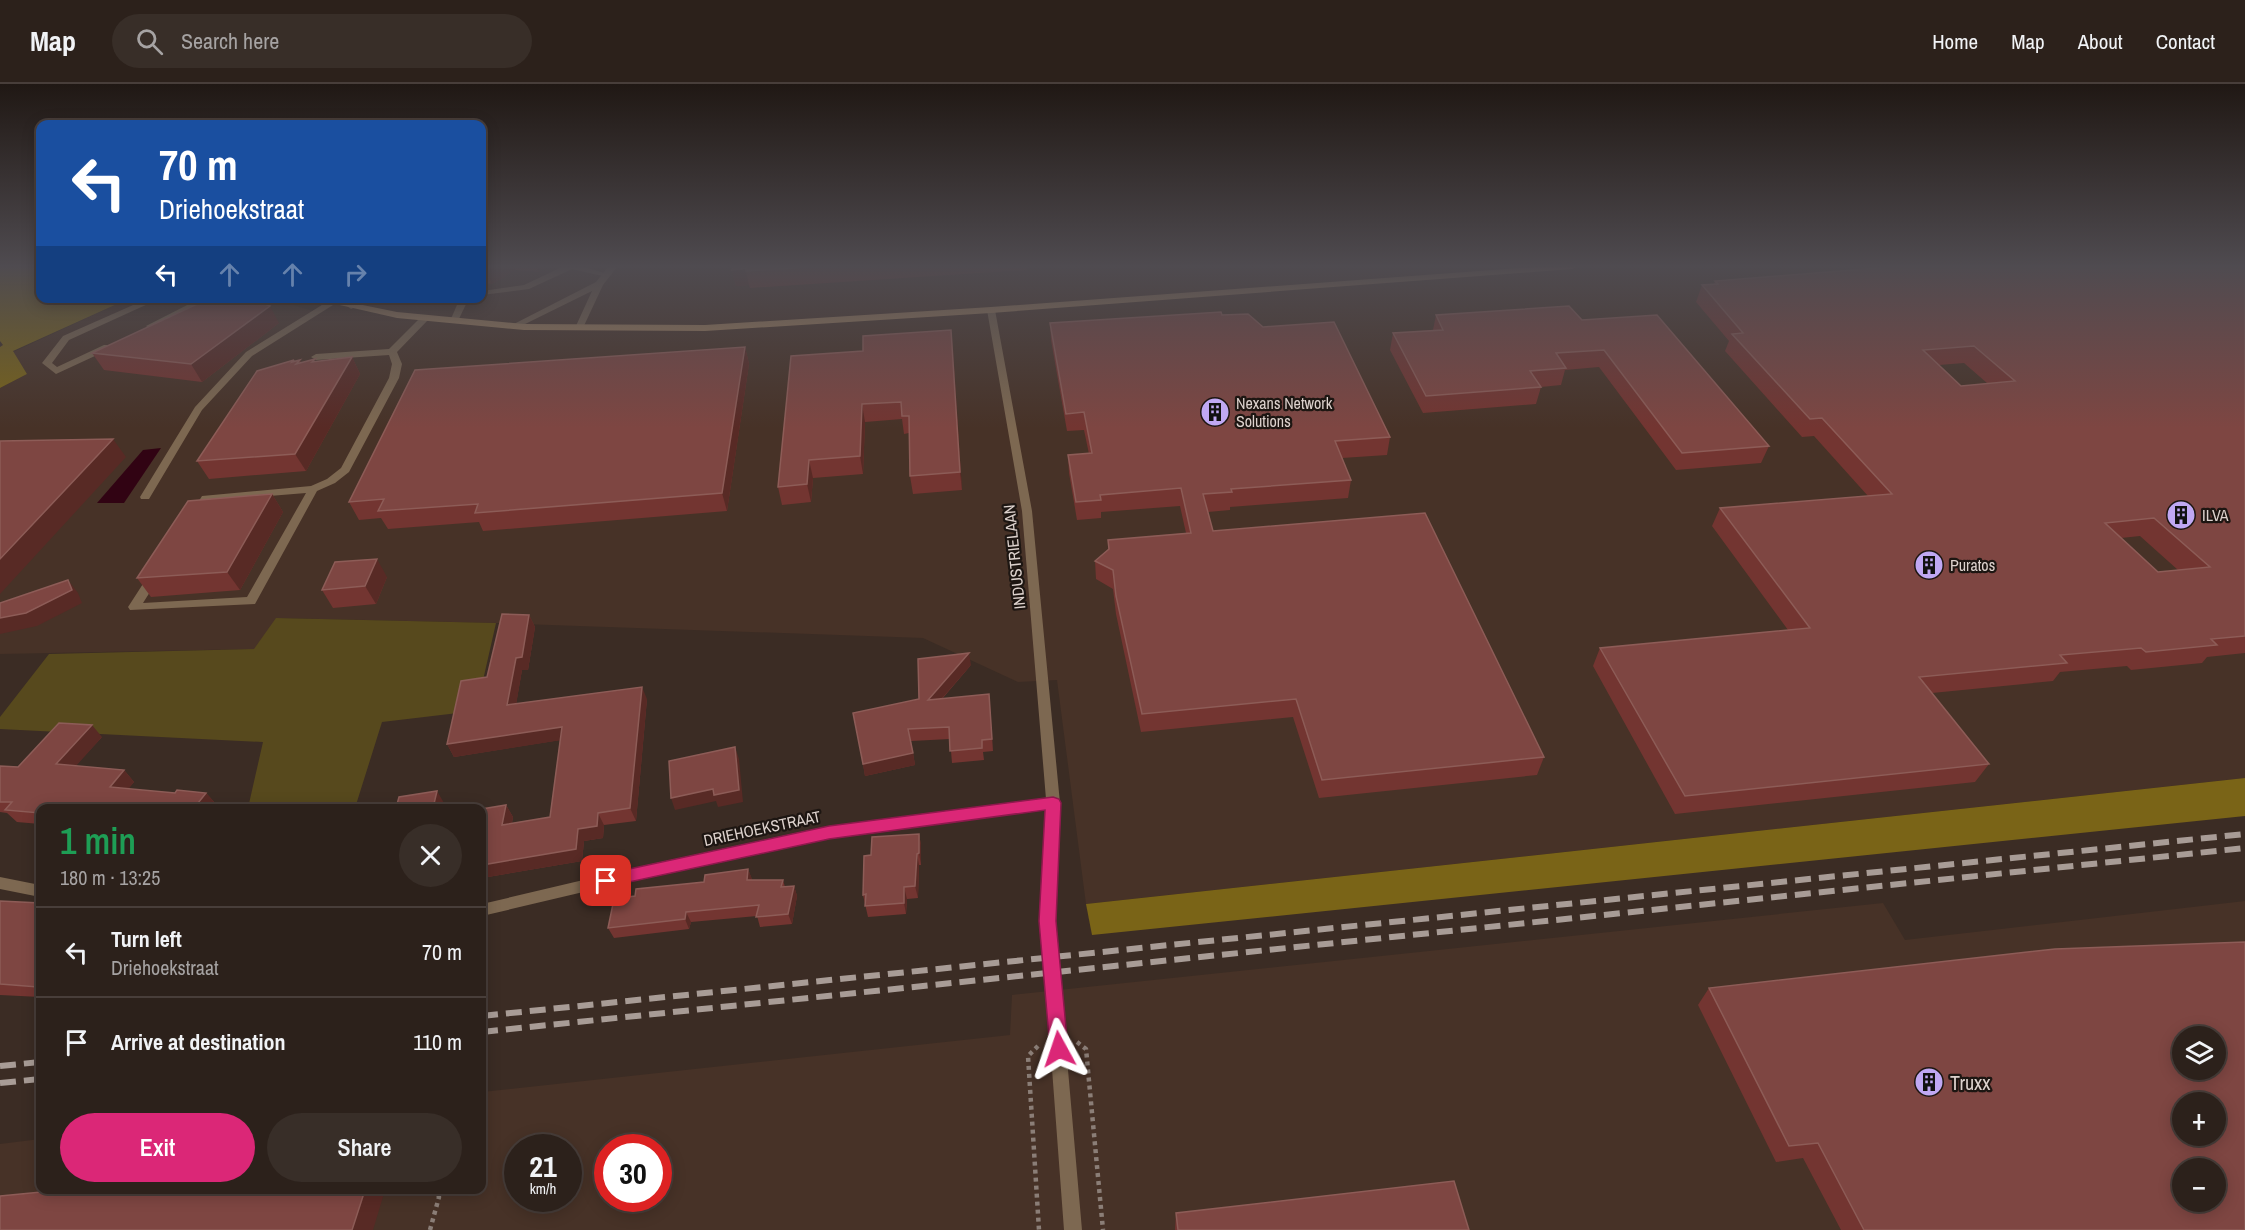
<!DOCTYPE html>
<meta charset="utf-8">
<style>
body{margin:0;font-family:"Archivo Narrow",sans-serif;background:#382e28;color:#f1f3f6;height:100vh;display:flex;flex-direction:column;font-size:22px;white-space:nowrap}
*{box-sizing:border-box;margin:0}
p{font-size:20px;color:#a6a3a3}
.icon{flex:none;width:33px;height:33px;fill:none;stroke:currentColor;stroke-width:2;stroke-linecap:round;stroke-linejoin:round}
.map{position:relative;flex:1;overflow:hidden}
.sheet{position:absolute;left:36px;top:720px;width:450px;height:390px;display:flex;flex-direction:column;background:#2c211b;border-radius:12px;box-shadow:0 3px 15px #0003,0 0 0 2px #483e3a}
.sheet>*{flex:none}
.top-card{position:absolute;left:36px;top:36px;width:450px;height:183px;border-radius:12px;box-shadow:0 3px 15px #0003,0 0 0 2px #483e3a;background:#1a4fa0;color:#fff;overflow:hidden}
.buttons{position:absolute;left:2172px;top:942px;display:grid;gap:12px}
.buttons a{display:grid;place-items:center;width:54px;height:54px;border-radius:50%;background:#2c211b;box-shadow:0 3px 15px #0003,0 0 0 2px #483e3a;font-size:30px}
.speed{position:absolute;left:504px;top:1050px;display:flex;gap:12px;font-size:30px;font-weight:700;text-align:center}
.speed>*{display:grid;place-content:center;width:78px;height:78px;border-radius:50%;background:#2c211b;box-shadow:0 3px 15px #0003,0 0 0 2px #483e3a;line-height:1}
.speed small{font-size:15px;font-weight:400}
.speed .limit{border:9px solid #d22;background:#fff;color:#111}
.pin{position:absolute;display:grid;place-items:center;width:51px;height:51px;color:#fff;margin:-26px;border-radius:12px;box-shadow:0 3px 9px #0006}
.me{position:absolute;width:66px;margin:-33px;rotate:355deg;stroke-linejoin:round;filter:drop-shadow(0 0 4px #0008)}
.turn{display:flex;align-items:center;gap:21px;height:126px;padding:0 24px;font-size:27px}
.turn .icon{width:78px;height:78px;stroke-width:2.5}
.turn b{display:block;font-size:42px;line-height:51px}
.lanes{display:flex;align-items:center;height:57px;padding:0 24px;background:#0003;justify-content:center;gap:30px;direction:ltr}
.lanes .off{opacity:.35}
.round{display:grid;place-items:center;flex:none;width:63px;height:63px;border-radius:32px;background:#382e28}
.headline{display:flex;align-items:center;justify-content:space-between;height:102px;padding:0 24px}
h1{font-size:36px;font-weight:600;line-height:45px;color:#1e9e55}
.action{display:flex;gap:12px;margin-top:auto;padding:12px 24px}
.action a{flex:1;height:69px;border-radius:36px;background:#db2777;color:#fff;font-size:24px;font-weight:600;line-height:69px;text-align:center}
.action a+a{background:#382e28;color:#f1f3f6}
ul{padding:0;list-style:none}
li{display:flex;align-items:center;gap:18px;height:90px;padding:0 24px;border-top:2px solid #483e3a}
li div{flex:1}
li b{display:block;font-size:22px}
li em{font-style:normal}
header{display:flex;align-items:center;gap:36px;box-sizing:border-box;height:84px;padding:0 30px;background:#2c211b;border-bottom:2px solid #483e3a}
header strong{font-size:28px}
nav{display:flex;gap:33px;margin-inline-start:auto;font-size:21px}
.search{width:420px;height:54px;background:#382e28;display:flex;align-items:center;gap:15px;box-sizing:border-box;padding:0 21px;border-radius:33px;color:#a6a3a3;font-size:22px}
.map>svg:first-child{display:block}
.built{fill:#473227;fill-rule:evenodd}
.green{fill:#57491d}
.forest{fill:#7a6417}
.water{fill:#310313}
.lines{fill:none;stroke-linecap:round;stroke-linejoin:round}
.path{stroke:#8b7e77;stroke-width:4.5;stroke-dasharray:4 4;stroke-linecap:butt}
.lane{fill:#7d6851;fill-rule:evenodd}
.street{fill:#7d6851;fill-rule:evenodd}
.secondary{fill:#a88762;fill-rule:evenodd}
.rail{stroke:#a89c96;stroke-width:6;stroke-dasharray:16 8;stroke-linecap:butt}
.wall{fill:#733531;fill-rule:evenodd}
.shaded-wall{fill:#582a25}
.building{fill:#7e4642;stroke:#8d5c57;stroke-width:1.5;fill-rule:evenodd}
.route{fill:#db2777;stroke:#8e194d;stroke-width:1.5}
.labels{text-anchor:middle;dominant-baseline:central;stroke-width:4.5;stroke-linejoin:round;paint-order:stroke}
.poi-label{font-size:16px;fill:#ddd2cd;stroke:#1d1612;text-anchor:start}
.street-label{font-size:16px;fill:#ddd2cd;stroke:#1d1612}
.near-poi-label{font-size:20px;fill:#ddd2cd;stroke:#1d1612;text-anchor:start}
</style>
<header>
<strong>Map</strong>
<div class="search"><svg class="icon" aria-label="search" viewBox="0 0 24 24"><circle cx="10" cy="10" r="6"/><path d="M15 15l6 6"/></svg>Search here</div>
<nav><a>Home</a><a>Map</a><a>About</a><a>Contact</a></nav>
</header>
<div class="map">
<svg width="2245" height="1146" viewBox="0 0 2245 1146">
<rect width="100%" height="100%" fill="#3b2c24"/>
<g class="built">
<polygon points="482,183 2245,183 2245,694 1086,820 1057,596 1018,598 923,554 496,539 277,534 255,565 0,570 0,304 27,290 13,268 128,215 273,215 316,228 340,215 482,214"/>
<path d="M2245,817V1146H0V1060L40,1055V1106H482V1008L1010,951L1012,911L1883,819L1905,856ZM2182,952H2216V986H2182ZM2182,1018H2216V1052H2182ZM518,1064H568V1114H518ZM608,1064H658V1114H608ZM2182,1084H2216V1118H2182Z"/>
</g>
<polygon class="green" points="276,534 496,539 481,605 458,629 382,638 355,724 248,724 263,658 0,645 0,633 49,570 254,565"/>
<g class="forest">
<polygon points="0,183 40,183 40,214 128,215 13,267 27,290 0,304 0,263 3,261 0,257"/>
<polygon points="2245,694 2245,732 1092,851 1086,820"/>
</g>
<polygon class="water" points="161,364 124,419 97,419 143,366"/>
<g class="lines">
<g class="path">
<polyline points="1077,958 1086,965 1103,1146"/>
<polyline points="1038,962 1028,972 1039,1146"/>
<polyline points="430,1146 439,1113 437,1106"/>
</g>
<g class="lane">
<polygon points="562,183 584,183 611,191 607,193 572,185 529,205 482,211 482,207 524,201"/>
<polygon points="149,214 161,214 69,256 52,279 57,283 104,261 110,261 110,265 56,290 42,279 63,252"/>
<polygon points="201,214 213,214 153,244 150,245 146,242"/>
<polygon points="364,214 377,214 351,225 347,222"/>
<polygon points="460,214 469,214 457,239 451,239 450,237"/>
<polygon points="330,216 334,219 333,221 252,272 202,326 149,415 141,415 140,413 195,323 246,268"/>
<polygon points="425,231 429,234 428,236 397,268 402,280 399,294 349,388 335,399 317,407 255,520 130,526 128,523 130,520 150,489 154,488 160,492 143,519 247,513 306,409 209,417 201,430 197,431 192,428 202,412 311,402 327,395 341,384 389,294 392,280 389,271 316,276 311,273 316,270 389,265 422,232"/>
</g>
<g class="street">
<polygon points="608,183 617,183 603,201 582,246 576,246 575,244 592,207 517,244 514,245 510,242 596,198"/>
<polygon points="991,223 995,226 1032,427 1060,719 1055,837 1082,1146 1064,1146 1041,837 1046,725 829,754 647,793 482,832 482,820 647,781 829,742 1046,715 1022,427 987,226"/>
<polygon points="0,793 40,801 40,813 0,805"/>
</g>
<polygon class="secondary" points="1534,183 1576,183 1572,185 991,229 705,247 524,246 397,234 309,214 328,214 397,228 524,240 705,241 991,223"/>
<g class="rail">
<polyline points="482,932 2245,750"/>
<polyline points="482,948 2245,764"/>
<polyline points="0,982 40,978"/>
<polyline points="0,999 40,995"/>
</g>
</g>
<g class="wall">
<polygon points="482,183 546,183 538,188 515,186 492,200 482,198"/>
<polygon points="733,183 1027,183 1027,186 750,204 749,201 736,202 732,186"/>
<path d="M2245,183V569L2207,573L2202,579L2131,586L2127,582L2060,588L2053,597L1932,609L1989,680L1975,698L1675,730L1593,582L1600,564L1788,546L1712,442L1720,424L1868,412L1814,352L1802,353L1725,267L1729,257L1696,218L1702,201L1714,200L1715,197ZM1964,279L1987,299L1961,302L1939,281ZM2140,452L2178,486L2158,488L2121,454Z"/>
<polygon points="412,214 442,214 433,220"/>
<polygon points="1222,231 1390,353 1387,371 1342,374 1351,396 1348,414 1230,423 1230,426 1208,428 1213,447 1544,673 1537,691 1319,714 1293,633 1141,648 1116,530 1113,505 1096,495 1095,477 1108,467 1108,456 1186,449 1180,422 1101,428 1101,434 1077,436 1069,389 1068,371 1089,370 1084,346 1067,347 1051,256 1050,239"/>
<polygon points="1436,231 1582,236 1769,362 1761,379 1676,386 1599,283 1565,286 1561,301 1541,303 1536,320 1423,329 1390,266 1393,249 1433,246"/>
<polygon points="279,239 202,298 104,286 92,269"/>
<polygon points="951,246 962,406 913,410 910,392 909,349 904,350 902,335 865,338 863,390 813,394 811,418 782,421 778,403 863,267"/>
<polygon points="745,263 749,280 727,427 483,447 479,438 388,445 381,434 359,436 349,418"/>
<polygon points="352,273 360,290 306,387 209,395 197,377 294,277 300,276 301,279 317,278"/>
<polygon points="272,410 283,428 240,506 151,513 137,494"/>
<polygon points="387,493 376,520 333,524 322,506"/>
<polygon points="529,531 535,543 528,586 522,586 516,620 647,615 636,737 604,741 603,754 584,757 582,777 482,794 506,721 513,733 512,739 550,733 560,656 454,673 447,660 487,593"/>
<polygon points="971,581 942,615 990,622 993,667 983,668 984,676 952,679 950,655 911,657 915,681 865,692 863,680 919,615"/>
<polygon points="102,653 75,682 124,686 134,698 128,705 175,709 206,709 216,720 212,724 40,724 40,740 17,738 7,729 0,728 0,682 18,683"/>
<polygon points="919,750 921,761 921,781 919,781 918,814 907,815 906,830 868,833 863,811 871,771"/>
<polygon points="748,785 752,796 783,796 785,803 794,802 797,812 792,840 760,843 757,832 691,838 689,845 614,854 608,844 635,812 704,798"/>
<polygon points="0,817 40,819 40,913 0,911"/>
<polygon points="1709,904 2245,1146 1841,1146 1803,1074 1776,1078 1698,921"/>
<polygon points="1176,1129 1469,1146 1175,1146"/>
</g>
<g class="shaded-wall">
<polygon points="491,183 514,183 515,186 492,200 486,186"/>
<polygon points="537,183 546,183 538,188"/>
<polygon points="746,184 746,187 749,201 736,202 732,186"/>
<polygon points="431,214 442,214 433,220"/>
<polygon points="270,222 279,239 202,298 191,280"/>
<polygon points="951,246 953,263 962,406 960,388"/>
<polygon points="745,263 749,280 727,427 722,409"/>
<polygon points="352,273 360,290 306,387 295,370"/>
<polygon points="862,320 865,338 863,390 860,372"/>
<polygon points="113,355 126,373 0,510 0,475"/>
<polygon points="809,376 813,394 811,418 807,400"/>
<polygon points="272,410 283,428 240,506 227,488"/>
<polygon points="377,475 387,493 376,520 365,502"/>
<polygon points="68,496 78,509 82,519 37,542 0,550 0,534"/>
<polygon points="529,531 535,543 528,586 522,586 514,633 507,621 516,574"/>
<polygon points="969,569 971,581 930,628 928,616"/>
<polygon points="642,603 647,615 636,737 630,724"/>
<polygon points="92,641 102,653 67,692 56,680"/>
<polygon points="562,643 568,655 454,673 447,660"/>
<polygon points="735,663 739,675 743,718 718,723 716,717 675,726 671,714"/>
<polygon points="913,669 915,681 865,692 863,680"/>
<polygon points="124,686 134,698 120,715 110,703"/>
<polygon points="437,707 444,719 443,724 433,724"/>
<polygon points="206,709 216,720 212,724 194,724"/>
<polygon points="506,721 513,733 509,753 502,741"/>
<polygon points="598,729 604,741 603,754 584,757 582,777 482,794 482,781 578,745"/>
<polygon points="919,750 921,761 921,781 919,769"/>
<polygon points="917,770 919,781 918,814 915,802"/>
<polygon points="748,785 752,795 751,807 747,796"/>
<polygon points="794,802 797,812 792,840 788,830"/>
<polygon points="904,803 907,815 906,830 904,819"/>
<polygon points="686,828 691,838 689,845 685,835"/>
<polygon points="365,1106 385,1106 373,1146 352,1146"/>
</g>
<g class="building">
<polygon points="482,183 491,183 486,186 482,185"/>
<polygon points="733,183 808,183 746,187 746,184 732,186"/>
<path d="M1890,183H2245V552L2211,555L2217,561L2146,568L2141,564L2060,571L2067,579L1919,593L1989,680L1685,712L1600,564L1810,544L1720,424L1892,410L1822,334L1810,335L1732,250L1743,249L1702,201L1718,200L1715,197ZM1974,262L2015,297L1961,302L1923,266ZM2154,434L2210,483L2158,488L2105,439Z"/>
<polygon points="210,214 251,214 270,222 191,280 92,269"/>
<polygon points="1569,222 1582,236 1657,231 1769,362 1682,369 1604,266 1556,269 1566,284 1530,287 1541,303 1426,312 1393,249 1443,246 1436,231"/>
<polygon points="1221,228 1222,231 1248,230 1263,243 1334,238 1390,353 1335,357 1351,396 1231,405 1232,408 1203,410 1213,447 1425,429 1544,673 1322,696 1296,615 1142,630 1116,512 1113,486 1095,477 1109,465 1108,456 1191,449 1181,404 1100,411 1101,416 1076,418 1068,371 1092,369 1084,328 1066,330 1050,239"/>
<polygon points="951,246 960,388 910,392 909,332 902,332 901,318 862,320 860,372 809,376 807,400 778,403 791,272 863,267 863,252"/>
<polygon points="745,263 722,409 475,429 478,420 378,427 384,415 349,418 415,286"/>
<polygon points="352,273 295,370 197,377 257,287 294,276 292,278 300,276 296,280 315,275 312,278"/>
<polygon points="113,355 0,475 0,357"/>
<polygon points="272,410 227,488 137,494 188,417"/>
<polygon points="377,475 365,502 322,506 335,478"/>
<polygon points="68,496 72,506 26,529 0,534 0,519"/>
<polygon points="502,530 529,531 522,573 516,574 507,621 642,603 630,724 598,729 597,742 578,745 576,765 482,781 482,725 506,721 502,741 550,733 562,643 447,660 461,597 487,593"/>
<polygon points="969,569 928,616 989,610 992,655 982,656 982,664 950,667 949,643 908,645 913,669 863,680 853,629 919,615 918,575"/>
<polygon points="59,639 92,641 56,680 124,686 110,703 175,709 177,706 206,709 194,724 40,724 40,729 5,726 12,718 0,718 0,682 18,683"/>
<polygon points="735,663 739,706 714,711 713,705 671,714 669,677"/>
<polygon points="437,707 433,724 396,724 399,713"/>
<polygon points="919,750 919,769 917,770 915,802 904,803 904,819 865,822 866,810 863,811 864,772 871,771 872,753"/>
<polygon points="748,785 747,796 783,796 781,803 794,802 788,830 756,833 759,821 686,828 685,835 608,844 614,815 635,812 636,805 704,798 705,791"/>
<polygon points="0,817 40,819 40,899 38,903 0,900"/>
<path d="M2245,858V1146H1864L1818,1059L1789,1062L1709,904L2055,865ZM2182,952H2216V986H2182ZM2182,1018H2216V1052H2182ZM2182,1084H2216V1118H2182Z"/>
<polygon points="1454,1097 1469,1146 1178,1146 1176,1129"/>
<polygon points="62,1106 365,1106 352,1146 0,1146 0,1112"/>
</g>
<linearGradient id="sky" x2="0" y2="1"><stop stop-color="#201814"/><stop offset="0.53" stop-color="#4f4b50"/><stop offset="1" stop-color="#4f4b50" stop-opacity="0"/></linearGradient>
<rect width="2245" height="344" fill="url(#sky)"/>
<polygon class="route" points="1053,713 1059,715 1061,719 1056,837 1068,965 1066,971 1059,974 1053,971 1050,965 1039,837 1045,726 829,755 606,803 600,801 597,797 600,792 606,790 829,742"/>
<defs>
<g id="building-disc" transform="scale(1.5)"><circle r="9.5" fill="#c0a8f3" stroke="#1d1612"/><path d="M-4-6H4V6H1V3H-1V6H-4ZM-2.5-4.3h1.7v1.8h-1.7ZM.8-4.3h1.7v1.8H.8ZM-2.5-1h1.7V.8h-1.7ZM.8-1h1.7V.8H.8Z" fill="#111"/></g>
</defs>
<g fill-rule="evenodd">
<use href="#building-disc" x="1215" y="328"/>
<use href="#building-disc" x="2181" y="431"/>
<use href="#building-disc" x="1929" y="481"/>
<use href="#building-disc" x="1929" y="998"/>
</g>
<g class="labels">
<g class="poi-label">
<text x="1236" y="319">Nexans Network<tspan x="1236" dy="18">Solutions</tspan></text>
<text x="2202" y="431">ILVA</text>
<text x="1950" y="481">Puratos</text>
</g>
<g class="street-label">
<text transform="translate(1014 473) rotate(-96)">INDUSTRIELAAN</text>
<text transform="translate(762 744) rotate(-12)">DRIEHOEKSTRAAT</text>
</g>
<g class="near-poi-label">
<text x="1950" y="998">Truxx</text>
</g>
</g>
</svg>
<div class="buttons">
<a><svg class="icon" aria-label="layers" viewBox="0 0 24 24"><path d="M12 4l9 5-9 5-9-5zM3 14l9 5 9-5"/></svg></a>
<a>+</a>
<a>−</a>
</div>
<div class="speed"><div>21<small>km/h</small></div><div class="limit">30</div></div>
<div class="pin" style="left:606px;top:797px;background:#d93025"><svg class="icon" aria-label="arrive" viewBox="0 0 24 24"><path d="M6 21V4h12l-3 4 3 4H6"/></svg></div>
<svg class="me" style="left:1059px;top:965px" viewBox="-20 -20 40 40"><path d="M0-17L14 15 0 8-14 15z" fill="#db2777" stroke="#fff" stroke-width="4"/></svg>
<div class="top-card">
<div class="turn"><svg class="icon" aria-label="left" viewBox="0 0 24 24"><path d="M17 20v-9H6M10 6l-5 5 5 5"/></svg><div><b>70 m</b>Driehoekstraat</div></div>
<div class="lanes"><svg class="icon" aria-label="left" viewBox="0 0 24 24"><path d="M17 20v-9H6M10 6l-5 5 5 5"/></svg><svg class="icon off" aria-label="ahead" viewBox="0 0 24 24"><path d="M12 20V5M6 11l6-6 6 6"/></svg><svg class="icon off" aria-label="ahead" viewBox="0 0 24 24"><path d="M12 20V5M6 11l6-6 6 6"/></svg><svg class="icon off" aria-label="right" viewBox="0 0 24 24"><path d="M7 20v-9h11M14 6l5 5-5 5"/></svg></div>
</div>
<section class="sheet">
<div class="headline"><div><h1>1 min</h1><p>180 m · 13:25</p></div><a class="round"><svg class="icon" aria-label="close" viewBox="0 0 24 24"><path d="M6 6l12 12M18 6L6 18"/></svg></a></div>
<ul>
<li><svg class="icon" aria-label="left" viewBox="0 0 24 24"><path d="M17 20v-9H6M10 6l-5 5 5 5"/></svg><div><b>Turn left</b><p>Driehoekstraat</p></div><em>70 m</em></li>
<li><svg class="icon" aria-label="arrive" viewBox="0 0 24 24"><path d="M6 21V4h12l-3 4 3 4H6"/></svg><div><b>Arrive at destination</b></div><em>110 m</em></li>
</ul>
<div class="action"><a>Exit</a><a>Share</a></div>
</section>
</div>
